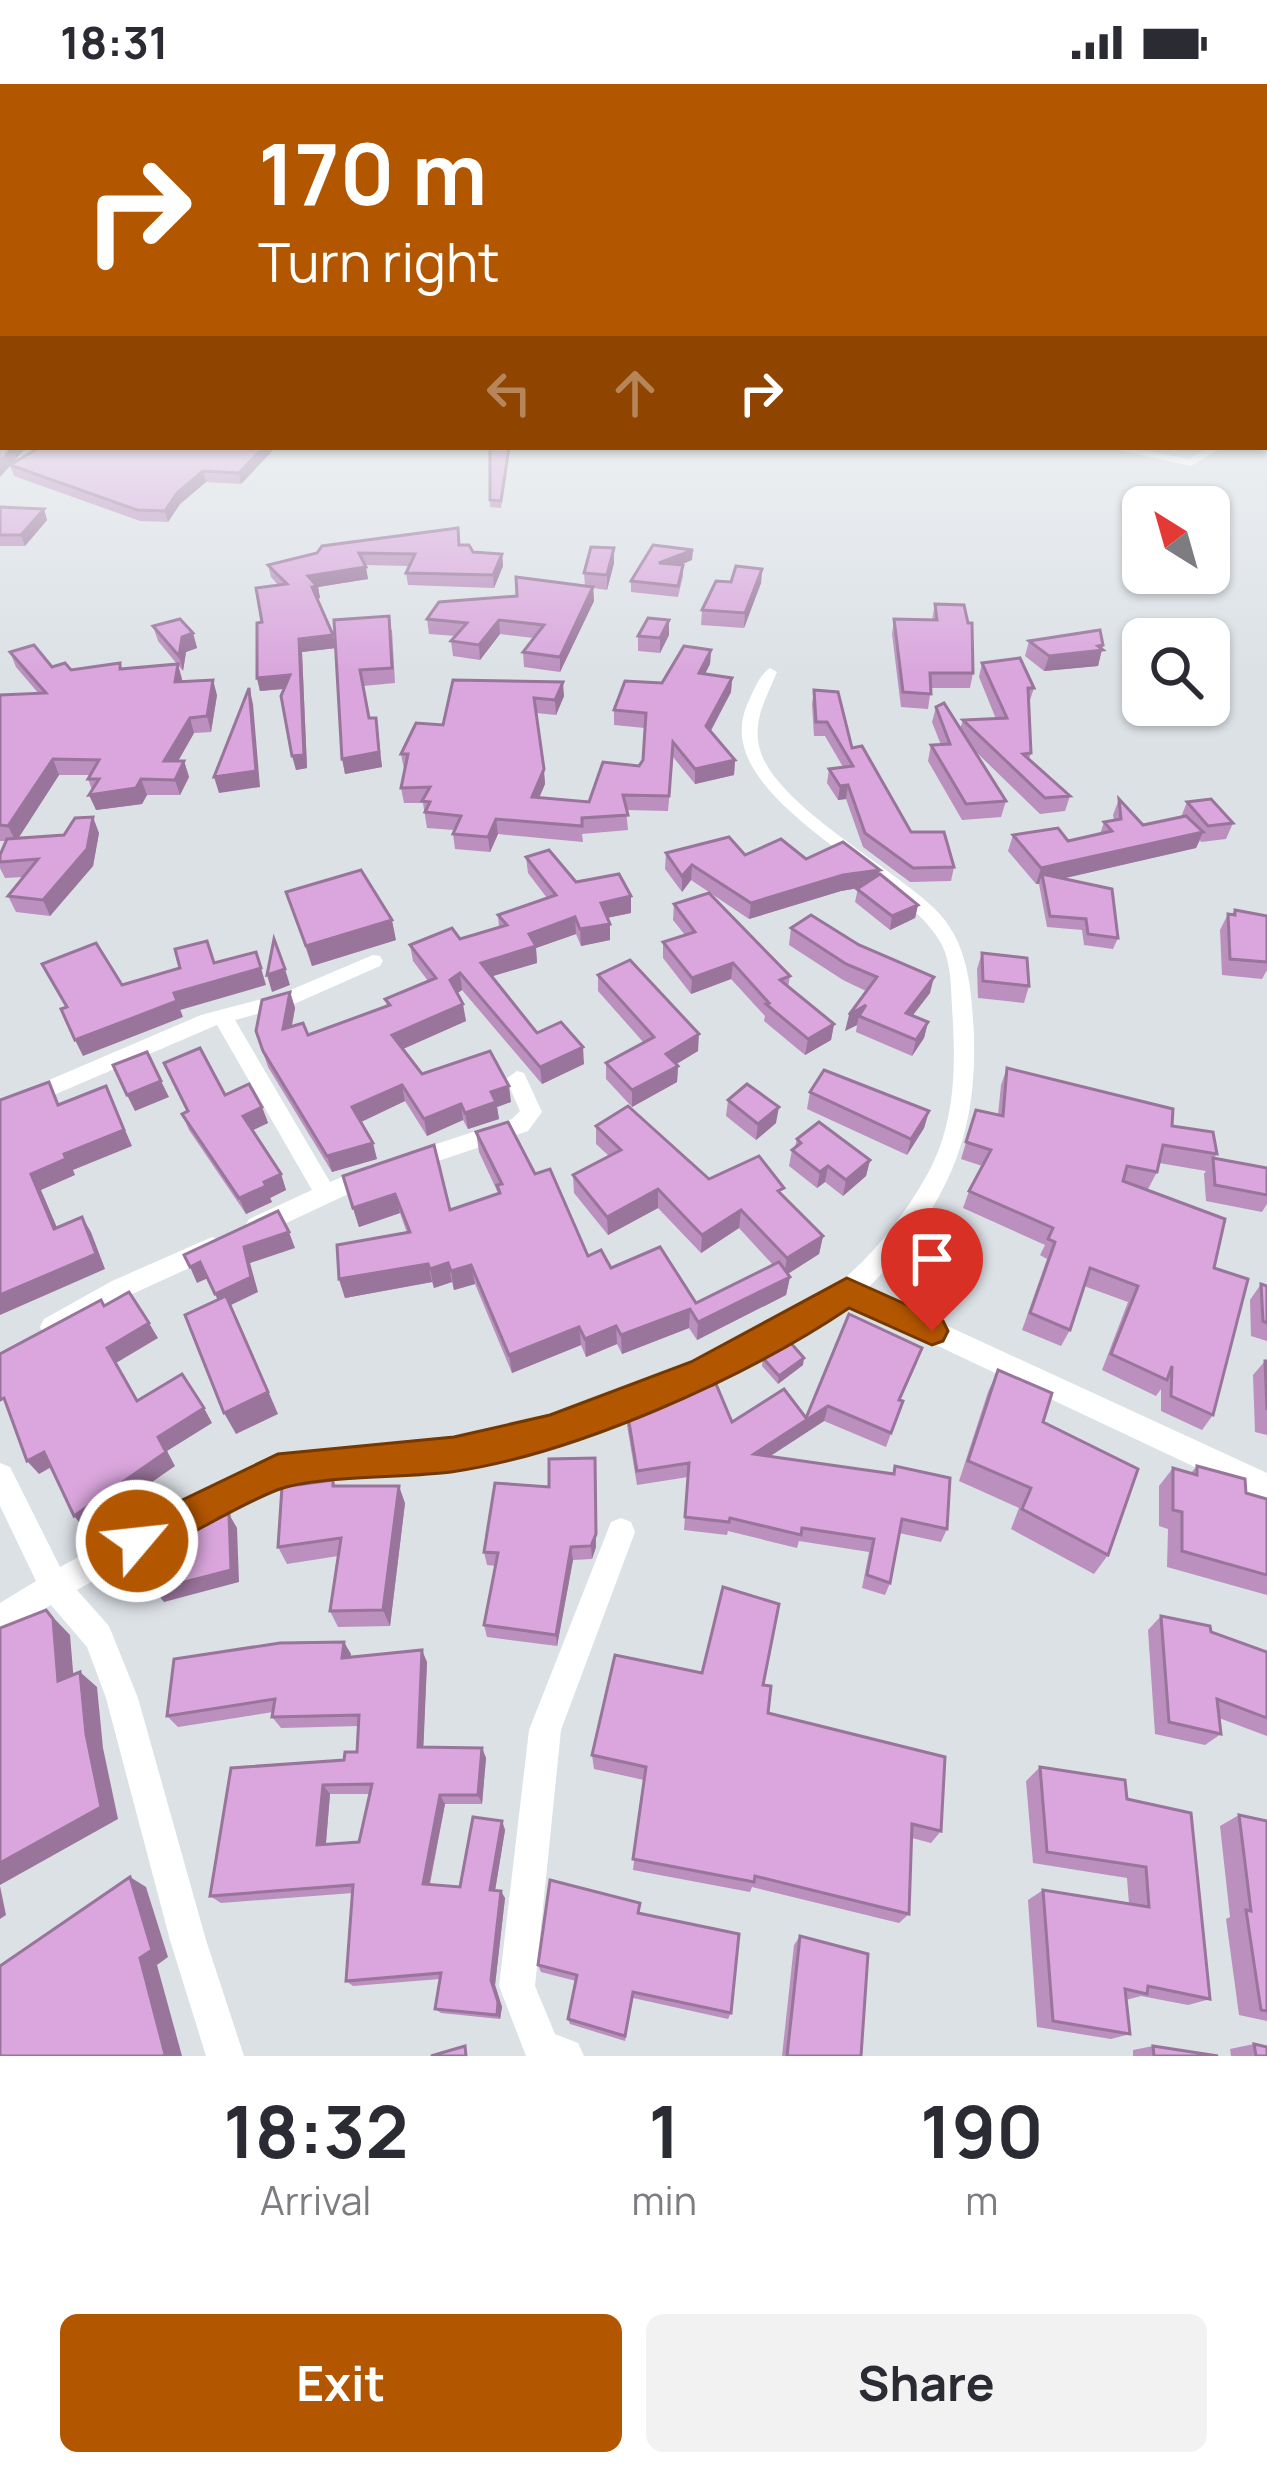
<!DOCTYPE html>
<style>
body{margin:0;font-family:Manrope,sans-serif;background:#f2f2f3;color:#2b2b33;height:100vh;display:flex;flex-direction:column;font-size:45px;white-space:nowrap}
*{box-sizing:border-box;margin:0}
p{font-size:39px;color:#7c7c81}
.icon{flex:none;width:66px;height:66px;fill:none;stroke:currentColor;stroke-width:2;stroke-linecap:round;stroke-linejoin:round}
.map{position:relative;height:1972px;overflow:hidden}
.sheet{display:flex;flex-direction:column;background:#fff;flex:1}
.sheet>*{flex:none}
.hud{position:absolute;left:0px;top:0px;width:1269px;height:366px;box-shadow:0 3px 9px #0004;background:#b35600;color:#fff;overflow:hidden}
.needle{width:78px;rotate:323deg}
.tools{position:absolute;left:1122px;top:402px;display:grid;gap:24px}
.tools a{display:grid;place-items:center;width:108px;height:108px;border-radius:18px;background:#fff;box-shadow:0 3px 9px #0004;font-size:60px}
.pin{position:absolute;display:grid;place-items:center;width:102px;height:102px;color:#fff;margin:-123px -51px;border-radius:50% 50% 50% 0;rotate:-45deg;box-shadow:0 0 12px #0007}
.pin .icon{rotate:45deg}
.me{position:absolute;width:132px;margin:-66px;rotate:62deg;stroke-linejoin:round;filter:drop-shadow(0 0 9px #0008)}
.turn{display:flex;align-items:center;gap:42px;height:252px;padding:0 60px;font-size:54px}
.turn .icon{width:156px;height:156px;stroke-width:2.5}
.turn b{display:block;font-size:84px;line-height:102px}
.lanes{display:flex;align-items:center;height:114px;padding:0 60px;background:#0003;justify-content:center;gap:60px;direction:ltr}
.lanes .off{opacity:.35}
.eta{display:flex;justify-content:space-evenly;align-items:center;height:204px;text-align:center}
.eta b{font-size:72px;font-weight:700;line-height:84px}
.button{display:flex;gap:24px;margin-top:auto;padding:24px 60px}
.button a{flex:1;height:138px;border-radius:18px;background:#b35600;color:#fff;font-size:48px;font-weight:700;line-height:138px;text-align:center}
.button a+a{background:#f2f2f3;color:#2b2b33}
.status{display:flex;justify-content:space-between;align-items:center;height:84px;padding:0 60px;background:#fff;direction:ltr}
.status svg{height:33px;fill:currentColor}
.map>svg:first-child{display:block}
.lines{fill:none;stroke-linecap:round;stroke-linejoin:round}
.minor{fill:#fff;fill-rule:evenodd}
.wall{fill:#bb8fbe;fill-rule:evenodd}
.shaded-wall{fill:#99749b}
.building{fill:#daa6dd;stroke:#99749b;stroke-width:3;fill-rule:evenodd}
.route{fill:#b35600;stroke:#743800;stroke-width:3}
</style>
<div class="status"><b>18:31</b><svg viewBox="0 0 49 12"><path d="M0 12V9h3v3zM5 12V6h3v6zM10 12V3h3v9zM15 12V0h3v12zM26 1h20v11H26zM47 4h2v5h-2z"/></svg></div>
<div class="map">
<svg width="1267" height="1972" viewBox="0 0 1267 1972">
<rect width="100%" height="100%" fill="#dce1e6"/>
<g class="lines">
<g class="minor">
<rect x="1266" y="339" width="1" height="6"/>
<polygon points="1105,363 1126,363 1189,375 1210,363 1223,363 1191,382"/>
<path d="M770,584L777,588C766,615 752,636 760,666C776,721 892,783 935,825C965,855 970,893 973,934C981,1050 948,1123 867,1205L1267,1389V1417L849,1220C738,1298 588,1362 453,1384C393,1393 330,1385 271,1403C245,1411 221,1426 197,1439C157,1461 117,1483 77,1506L109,1542L138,1614L206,1856L244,1972H206L170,1856L106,1614L87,1563L51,1521L0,1551V1519L36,1497L0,1422V1379L10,1383L60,1483C100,1461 140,1440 180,1418C212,1401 244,1383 279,1374C335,1360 394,1366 451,1358C571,1341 738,1276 835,1202C872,1173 904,1132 927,1091C956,1039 956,982 952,923C951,903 951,879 942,861C906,789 707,715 747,621C753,608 759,591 770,584Z"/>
<polygon points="373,871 380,872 383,877 380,882 294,920 235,936 330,1098 370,1081 378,1084 381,1090 378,1096 265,1149 257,1152 249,1149 245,1142 249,1135 312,1106 217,941 0,1034 0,1017 201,931 281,910"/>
<polygon points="517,987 524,989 542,1028 528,1047 411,1086 403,1083 400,1077 403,1071 512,1035 520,1027 506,995"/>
<polygon points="212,1153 220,1156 224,1163 220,1170 130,1211 62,1251 53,1254 44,1251 40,1243 44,1235 112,1197"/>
<polygon points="621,1434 631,1438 635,1448 561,1646 535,1902 555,1950 578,1959 584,1972 526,1972 499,1902 529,1646 611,1438"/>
</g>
</g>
<g class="wall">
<polygon points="276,363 241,400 206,398 180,420 168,438 140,437 14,392 10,381"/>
<polygon points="490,363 509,363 501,424 490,423"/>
<polygon points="0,423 47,436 25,462 0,462"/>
<polygon points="460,461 473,468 502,470 503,482 494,504 408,501 406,489 409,482 365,481 368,495 318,503 320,514 317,515 336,564 302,568 307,684 296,686 284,605 260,607 257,594 262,538 279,502 271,493 268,481 317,469"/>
<polygon points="692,476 680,481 683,481 683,492 678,513 631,508 631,497"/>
<polygon points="614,479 607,506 593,504 594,517 560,588 524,583 523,568 534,554 500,550 480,576 453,572 451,557 456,552 429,550 427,535 517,512 585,502 584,489"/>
<polygon points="762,485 761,499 744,544 701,541 702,526 731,498"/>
<polygon points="935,520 968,539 973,589 970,604 931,604 928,625 901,623 892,550 894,535 932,536"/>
<polygon points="334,536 392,546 395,599 363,602 369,634 376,634 382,683 345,690"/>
<polygon points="153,542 193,549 197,564 186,568 183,587 178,581 182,598 217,611 211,648 194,649 178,677 184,677 189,693 180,711 147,711 142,720 96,726 92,706 88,695 91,691 59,691 18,754 99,749 93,782 50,832 16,828 8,812 24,793 5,794 0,784 0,771 6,757 0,757 0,611 39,610 16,583 10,568 52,583 71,586 120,579 122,585 177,580 158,557"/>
<polygon points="669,551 660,569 638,567 638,552"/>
<polygon points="1029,557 1102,565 1098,582 1044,587 1025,572"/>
<polygon points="711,566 710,580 705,590 732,594 731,608 711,647 735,676 734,691 695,700 673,673 668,727 626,726 628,746 582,750 583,758 498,750 490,768 455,765 453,750 454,746 427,744 423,719 404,719 401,704 404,685 401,670 443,641 453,596 564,612 556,631 536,629 545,700 539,714 589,718 639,682 643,676 645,644 614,641 614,626 662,599"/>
<polygon points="982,579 1034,604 1029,619 1031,669 1029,675 1070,712 1065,727 1040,730 972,664 1006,717 1001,733 962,736 928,677 931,661 941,661 932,638 936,623 960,645 963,636 996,635 979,593"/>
<polygon points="814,606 911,748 954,783 951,797 910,798 863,763 846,715 838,716 827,699 829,685 843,683 825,652 814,652 812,620"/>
<polygon points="1119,715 1143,741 1181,733 1187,718 1233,739 1226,755 1201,758 1200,756 1196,764 1063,794 1118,854 1113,865 1084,861 1082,846 1047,843 1039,800 1036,800 1008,767 1013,751 1068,757 1100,750 1104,738 1114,736 1113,731"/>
<polygon points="666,769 745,771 806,775 879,791 918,821 915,834 890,846 855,818 858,804 841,807 749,835 691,796 682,808 665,785"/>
<polygon points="526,773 576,798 631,812 631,829 607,834 610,856 581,862 576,850 536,864 537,879 492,892 537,949 584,980 542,1000 462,906 457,909 466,937 403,965 422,990 511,1018 497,1023 499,1035 468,1045 463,1036 427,1052 405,1017 360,1038 377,1075 332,1088 268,983 256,947 290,908 295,924 292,942 308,951 387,922 385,915 428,897 413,877 410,861 460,855 499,844 498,831 547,814 528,789"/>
<polygon points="286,808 396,856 312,882"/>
<polygon points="674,820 790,892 788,903 834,940 831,956 805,971 764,937 765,932 731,895 691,910 663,874 663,858 685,851 673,836"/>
<polygon points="1235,826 1267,832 1267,886 1262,895 1222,891 1220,846 1228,830 1232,830"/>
<polygon points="791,844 930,909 913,931 928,938 924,954 912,972 856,948 857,941 845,947 866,907 843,896 789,861"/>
<polygon points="982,869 1029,902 1024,919 978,914 977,885"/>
<polygon points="598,891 698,967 676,980 678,982 677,998 632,1023 606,995 606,979 644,959 598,907"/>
<polygon points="164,979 225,1011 262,1023 268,1039 252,1046 281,1090 286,1106 270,1114 272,1118 246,1130 189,1046 182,1030 187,1028"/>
<polygon points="1007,984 1172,1042 1217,1070 1214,1074 1267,1084 1267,1120 1262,1128 1206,1117 1204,1090 1206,1087 1159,1079 1157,1088 1148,1105 1214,1184 1213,1331 1202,1346 1161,1327 1161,1305 1156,1312 1102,1286 1128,1218 1084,1202 1070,1246 1061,1262 1022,1246 1047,1175 1040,1171 1045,1161 963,1124 969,1107 982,1082 961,1075 976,1026 998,1031 1001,1001"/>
<polygon points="810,1008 929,1027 924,1044 907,1071 807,1025"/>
<polygon points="728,1016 776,1039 756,1056 726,1032"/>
<polygon points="596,1042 709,1095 783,1112 823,1152 819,1170 788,1190 790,1193 786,1211 697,1256 689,1244 622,1270 617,1260 586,1273 581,1261 512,1289 475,1200 454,1206 452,1198 434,1204 432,1198 345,1214 339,1195 407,1149 400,1129 359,1143 343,1092 450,1126 498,1109 479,1068 476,1048 535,1090 588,1172 611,1184 696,1219 773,1181 739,1144 701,1169 658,1124 608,1151 574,1109 573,1091 609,1072 596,1060"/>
<polygon points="797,1055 870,1076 866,1092 843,1112 825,1098 817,1104 789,1082 792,1066 795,1063"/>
<polygon points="1261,1200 1267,1202 1267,1257 1251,1252 1250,1216"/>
<polygon points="763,1274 803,1281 778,1300 762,1282"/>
<polygon points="1265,1277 1267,1277 1267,1351 1255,1348 1253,1291"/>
<polygon points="917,1279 900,1316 903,1317 886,1363 824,1337 770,1372 892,1390 895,1382 947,1445 941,1458 899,1449 890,1499 885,1511 862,1504 869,1468 799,1457 797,1464 728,1447 727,1451 684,1446 688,1393 637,1401 627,1341 627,1326 732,1338 806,1334"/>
<polygon points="998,1286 1043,1338 1108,1471 1094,1490 1011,1445 1019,1424 959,1397 988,1308"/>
<polygon points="1197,1382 1246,1409 1267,1415 1267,1511 1167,1483 1168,1445 1159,1442 1159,1402 1173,1384 1191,1389"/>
<polygon points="333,1396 336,1402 405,1419 390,1542 338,1543 330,1527 338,1472 287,1480 278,1463"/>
<polygon points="596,1463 592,1475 573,1476 557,1562 487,1553 484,1541 496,1482 487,1481 484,1468"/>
<polygon points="1161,1532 1267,1568 1267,1652 1219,1634 1221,1650 1205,1661 1155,1650 1148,1546"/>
<path d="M344,1558L351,1573L427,1578L423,1663L482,1664L486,1674L482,1720H445L430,1800L460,1803L502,1737L505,1746L495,1806L505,1814L495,1901L502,1923L500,1935L441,1929L435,1925L440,1895L353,1902L346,1897L353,1809L221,1819L210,1812L344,1676L357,1668L359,1642L281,1644L272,1633L273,1628L178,1643L167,1632ZM330,1710H370L359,1758L326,1760Z"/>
<polygon points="763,1601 768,1629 941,1747 931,1759 912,1754 909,1830 899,1839 752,1803 750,1808 633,1786 644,1696 594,1685 592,1671"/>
<polygon points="1040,1683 1127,1715 1210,1915 1188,1921 1141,1912 1126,1916 1130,1950 1111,1955 1037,1943 1028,1816 1043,1806 1129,1820 1127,1794 1033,1779 1026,1697"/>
<polygon points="1239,1731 1267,1737 1267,1937 1239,1931 1226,1835 1230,1833 1220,1742"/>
<polygon points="640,1830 731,1929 728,1935 633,1914 625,1957 570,1940 568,1935 576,1897 541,1888 538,1881"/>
<polygon points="800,1852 861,1972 782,1972 794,1861"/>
<polygon points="1254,1960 1267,1972 1231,1972 1230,1965"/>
<polygon points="1153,1962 1218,1972 1133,1972 1133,1966"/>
</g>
<g class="shaded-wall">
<polygon points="14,363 27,363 0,393 0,378"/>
<polygon points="264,363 276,363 241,400 239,389"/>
<polygon points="203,387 206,398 180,420 168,438 165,427 177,409"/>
<polygon points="44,425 47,436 25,462 21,451"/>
<polygon points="614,464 614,479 607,506 607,491"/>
<polygon points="693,466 692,476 659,490 659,479"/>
<polygon points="502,470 503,482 494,504 493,491"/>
<polygon points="366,483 368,495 318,503 320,514 314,516 308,492"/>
<polygon points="762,485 761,499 744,544 745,529"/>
<polygon points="593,503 594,517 560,588 560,573"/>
<polygon points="499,536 500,550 480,576 479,561"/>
<polygon points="669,536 669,551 660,569 660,554"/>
<polygon points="193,549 197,564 186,568 183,587 179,572 182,553"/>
<polygon points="333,551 336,564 302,568 307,684 296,686 292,672 299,555"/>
<polygon points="1103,561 1098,582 1044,587 1049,572"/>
<polygon points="711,566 710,580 698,603 699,589"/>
<polygon points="178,580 182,595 180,613 175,598"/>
<polygon points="290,591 293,604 260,607 257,594"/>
<polygon points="732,594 731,608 705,657 706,642"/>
<polygon points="213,596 217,611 211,648 207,632"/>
<polygon points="563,598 564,612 556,631 555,616"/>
<polygon points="249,604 253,620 260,703 219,709 214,693"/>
<polygon points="190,634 194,649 169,693 164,677"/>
<polygon points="376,634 382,683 345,690 342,675"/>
<polygon points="53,675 59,691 16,758 8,742"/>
<polygon points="735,676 734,691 695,700 695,685"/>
<polygon points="184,677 189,693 180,711 175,696"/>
<polygon points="544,685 545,700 533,728 532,713"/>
<polygon points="141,695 147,711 142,720 96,726 89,711"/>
<polygon points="848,701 846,715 838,716 840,702"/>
<polygon points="93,733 99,749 93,782 50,832 43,816"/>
<polygon points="496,735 498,750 490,768 488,753"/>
<polygon points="1203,748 1196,764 1044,799 1042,790 1039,800 1036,800 1041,784"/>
<polygon points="692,781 691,796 682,808 682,792"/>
<polygon points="880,786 877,801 841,807 749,835 751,819 843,791"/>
<polygon points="631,812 631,829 601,835 601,819"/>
<polygon points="918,821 915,834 890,846 892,832"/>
<polygon points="575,833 576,850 536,864 537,879 483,895 481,879 529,850"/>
<polygon points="392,836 396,856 312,882 306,862"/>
<polygon points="610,840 610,856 581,862 580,845"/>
<polygon points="733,879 731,895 691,910 692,894"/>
<polygon points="261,884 266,901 180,926 174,909"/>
<polygon points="285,885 290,901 272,908 267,891"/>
<polygon points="460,889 462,906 452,913 450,896"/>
<polygon points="934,893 930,909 902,945 906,929"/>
<polygon points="290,908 295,924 288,961 283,945"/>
<polygon points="177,917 183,933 83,972 75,956"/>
<polygon points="463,920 466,937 396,968 392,951"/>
<polygon points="866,921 859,932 857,941 845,947 849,931"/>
<polygon points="928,938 924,954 912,972 916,956"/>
<polygon points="834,940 831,956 805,971 808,955"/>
<polygon points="699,950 698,967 665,987 666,970"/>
<polygon points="583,963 584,980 542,1000 540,983"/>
<polygon points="678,982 677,998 632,1023 632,1006"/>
<polygon points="161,997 169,1013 135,1027 127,1011"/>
<polygon points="402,1001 405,1017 357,1040 352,1023"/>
<polygon points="106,1002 132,1062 73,1086 75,1091 41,1106 64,1160 54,1145 31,1090 64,1070"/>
<polygon points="509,1002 511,1018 497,1023 499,1035 468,1045 465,1029 491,1008"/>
<polygon points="461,1020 463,1036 427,1052 424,1035"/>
<polygon points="262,1023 268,1039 249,1048 243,1032"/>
<polygon points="779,1023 776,1039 756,1056 758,1040"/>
<polygon points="929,1027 924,1044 907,1071 911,1055"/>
<polygon points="373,1059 377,1075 332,1088 327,1072"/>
<polygon points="870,1076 866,1092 843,1112 846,1096"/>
<polygon points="828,1082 825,1098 817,1104 820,1088"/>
<polygon points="281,1090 286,1106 270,1114 272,1118 246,1130 239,1114"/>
<polygon points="658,1105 658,1124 608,1151 607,1133"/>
<polygon points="395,1110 400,1129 359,1143 353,1124"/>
<polygon points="741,1126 739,1144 701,1169 702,1151"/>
<polygon points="82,1133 91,1148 105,1185 0,1231 0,1211"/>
<polygon points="289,1148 295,1164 250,1179 258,1208 231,1221 278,1330 236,1350 224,1329 222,1226 215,1210 244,1163"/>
<polygon points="823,1152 819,1170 784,1192 787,1174"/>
<polygon points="200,1178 208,1194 197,1199 190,1183"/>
<polygon points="448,1179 452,1198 434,1204 430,1185"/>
<polygon points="428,1180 432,1198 345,1214 339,1195"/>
<polygon points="471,1181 475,1200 454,1206 451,1187"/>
<polygon points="790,1193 786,1211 697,1256 698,1238"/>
<polygon points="690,1225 689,1244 622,1270 621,1251"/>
<polygon points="149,1239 158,1254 116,1279 146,1331 107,1264"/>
<polygon points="616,1242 617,1260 586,1273 585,1255"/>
<polygon points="579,1243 581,1261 512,1289 509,1271"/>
<polygon points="804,1274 803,1281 778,1300 779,1292"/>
<polygon points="828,1322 824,1337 752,1384 754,1370"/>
<polygon points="204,1324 212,1339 167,1367 175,1382 85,1445 74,1432 158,1353"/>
<polygon points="44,1368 55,1381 39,1390 27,1377"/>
<polygon points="595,1374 596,1463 592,1475 591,1462"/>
<polygon points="399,1402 405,1419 390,1542 383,1526"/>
<polygon points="229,1430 237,1444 239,1498 164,1518 154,1506"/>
<polygon points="571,1463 573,1476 557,1562 556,1551"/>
<polygon points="46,1526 70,1551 75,1611 58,1597"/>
<polygon points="344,1558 351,1570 349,1585 342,1574"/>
<polygon points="422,1566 427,1578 423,1673 418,1663"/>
<polygon points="80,1588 97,1603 103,1664 118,1735 0,1801 0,1779 86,1650"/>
<polygon points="482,1664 486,1674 482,1720 478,1711"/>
<polygon points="323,1701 330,1710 325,1769 317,1761"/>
<polygon points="440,1711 445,1720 428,1807 423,1800"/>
<polygon points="502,1737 505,1746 494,1813 490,1806"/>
<polygon points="130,1793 146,1803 168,1873 157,1881 182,1972 163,1972 140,1874"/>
<polygon points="0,1802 6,1831 0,1835"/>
<polygon points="501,1807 505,1814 495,1901 502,1923 500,1935 497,1931 491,1896"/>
</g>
<g class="building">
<polygon points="0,314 3,314 3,363 14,363 0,378"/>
<polygon points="40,363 264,363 239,389 203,387 177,409 165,427 137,426 10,381"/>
<polygon points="490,363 509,363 501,417 490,416"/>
<polygon points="0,423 44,425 21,451 0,451"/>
<polygon points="458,444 459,461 469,461 473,468 502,470 493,491 406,489 415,470 359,469 366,483 308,492 317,502 312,503 333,551 299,555 304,671 292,672 281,612 290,591 257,594 257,539 262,538 256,504 287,500 268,481 317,469 322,462"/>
<polygon points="653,461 693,466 659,479 683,481 678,502 631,497"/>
<polygon points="591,463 614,464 607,491 584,489"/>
<polygon points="736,482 762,485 745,529 702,526 716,497 731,498"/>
<polygon points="516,493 593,503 560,573 523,568 544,541 499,536 479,561 451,557 467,539 427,535 439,518 517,512"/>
<polygon points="935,520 964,521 968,539 972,539 973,589 930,589 931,610 903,608 894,535 937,536"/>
<polygon points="389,532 392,584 360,586 369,634 376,634 379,668 342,675 334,536"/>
<polygon points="648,534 669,536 660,554 638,552"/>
<polygon points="180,535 193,549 182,553 179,572 153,542"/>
<polygon points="1100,546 1103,561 1098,562 1103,566 1049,572 1029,557"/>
<polygon points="34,561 52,583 65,579 71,586 120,579 120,585 178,580 175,598 213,596 207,632 190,634 164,677 184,677 175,696 141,695 136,704 89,711 99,695 88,695 99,676 53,675 8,742 0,741 0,611 46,609 10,568"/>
<polygon points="684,562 711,566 699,589 732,594 706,642 735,676 695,685 673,658 669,712 623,711 628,731 582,734 582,742 496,735 488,753 453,750 461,732 425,728 430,718 422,717 430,703 401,704 408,670 401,670 416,639 443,641 453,596 563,598 555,616 534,614 544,685 532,713 589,718 603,678 639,682 643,676 646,629 614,626 625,597 662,599"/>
<polygon points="1020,574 1034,604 1028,604 1031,669 1023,670 1070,712 1045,714 963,636 1007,634 982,579"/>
<polygon points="249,604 256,687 214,693"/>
<polygon points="814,606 838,608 852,664 862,662 911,748 944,748 954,783 913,784 865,749 848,701 840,702 829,685 853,682 827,638 816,638"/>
<polygon points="944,619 1006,717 966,720 931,661 950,660 936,623"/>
<polygon points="1119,715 1143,741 1186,732 1203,748 1041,784 1013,751 1058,744 1068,757 1112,747 1104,738 1121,735"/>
<polygon points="1211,715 1233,739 1208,742 1187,718"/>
<polygon points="93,733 87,765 43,816 8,812 38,775 0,778 0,771 7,755 64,751 75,734"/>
<polygon points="729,753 745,771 781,755 806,775 843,758 880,786 843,791 751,819 692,781 682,792 666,769"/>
<polygon points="549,766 576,798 619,790 631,812 601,819 610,840 580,845 575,833 529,850 536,862 481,879 537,949 561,938 583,963 540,983 460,889 450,896 463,920 392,951 422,990 490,967 509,1002 491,1008 496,1018 465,1029 461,1020 424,1035 402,1001 352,1023 373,1059 327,1072 263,967 256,947 262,916 290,908 283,945 303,939 308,951 390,921 385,915 436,894 410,861 452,844 460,855 507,841 498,831 556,811 526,773"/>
<polygon points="361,786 392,836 306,862 286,808"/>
<polygon points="880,790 918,821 892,832 857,805"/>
<polygon points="1042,790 1112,805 1118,854 1088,850 1086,835 1050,832"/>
<polygon points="709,809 790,892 780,896 834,940 808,955 766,920 769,919 733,879 692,894 663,858 695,848 674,820"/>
<polygon points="1235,826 1267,832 1267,878 1230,875 1228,830 1235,831"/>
<polygon points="811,831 859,861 934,893 906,929 928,938 916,956 859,932 866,921 849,931 877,893 846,880 791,844"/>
<polygon points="274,855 285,885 267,891"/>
<polygon points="207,857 214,879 256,868 261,884 174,909 177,917 75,956 61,925 67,923 42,880 96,859 122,901 180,884 175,865"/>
<polygon points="982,869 1027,874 1029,902 983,897"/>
<polygon points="630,876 699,950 666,970 678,982 632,1006 606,979 654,953 598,891"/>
<polygon points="200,964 225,1011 249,1000 262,1023 243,1032 281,1090 264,1098 266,1102 239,1114 182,1030 188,1027 164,979"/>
<polygon points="147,968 161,997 127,1011 113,981"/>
<polygon points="1007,984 1173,1025 1172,1042 1213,1048 1217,1070 1163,1061 1157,1088 1127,1082 1123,1097 1225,1135 1214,1184 1248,1195 1213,1331 1171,1312 1172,1282 1167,1296 1111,1270 1138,1202 1090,1184 1070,1246 1030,1229 1055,1158 1048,1155 1053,1144 969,1107 991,1066 966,1058 976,1026 1003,1032"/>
<polygon points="824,986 929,1027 911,1055 810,1008"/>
<polygon points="49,998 58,1021 106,1002 124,1046 64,1070 66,1075 31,1090 54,1145 82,1133 96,1170 0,1211 0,1016"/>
<polygon points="747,1000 779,1023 758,1040 728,1016"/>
<polygon points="628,1022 709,1095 759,1072 784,1104 778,1107 823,1152 787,1174 741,1126 702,1151 658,1105 607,1133 573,1091 621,1066 596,1042"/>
<polygon points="508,1038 535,1090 550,1085 588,1172 601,1166 611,1184 660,1163 696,1219 779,1178 790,1193 698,1238 690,1225 621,1251 616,1242 585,1255 579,1243 509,1271 471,1181 451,1187 448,1179 430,1185 428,1180 339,1195 337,1161 410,1148 395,1110 353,1124 343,1092 434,1061 450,1126 500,1109 497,1101 502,1100 476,1048"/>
<polygon points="819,1038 870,1076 846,1096 828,1082 820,1088 792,1066 801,1059 797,1055"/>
<polygon points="1213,1074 1267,1084 1267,1111 1215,1101"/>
<polygon points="278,1127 289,1148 244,1163 251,1193 215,1210 200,1178 190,1183 184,1171"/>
<polygon points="1261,1200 1267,1202 1267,1239 1263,1237"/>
<polygon points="129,1208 149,1239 107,1264 137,1317 182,1290 204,1324 158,1353 166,1368 74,1432 44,1368 27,1377 4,1314 0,1316 0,1270 101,1216 104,1222"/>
<polygon points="226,1212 268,1308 224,1329 185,1231"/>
<polygon points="849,1230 922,1264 899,1316 903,1317 891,1349 828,1322 754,1370 894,1390 895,1382 950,1394 947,1445 902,1435 890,1499 867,1491 874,1455 802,1444 801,1451 730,1434 729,1438 685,1433 689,1379 637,1387 627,1326 716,1300 732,1338 784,1305 806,1334"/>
<polygon points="789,1257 804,1274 779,1292 763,1274"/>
<polygon points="1265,1277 1267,1277 1267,1326"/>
<polygon points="998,1286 1052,1309 1043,1338 1138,1385 1108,1471 1022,1425 1031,1404 968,1377"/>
<polygon points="595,1374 596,1450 591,1462 571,1463 556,1551 484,1541 498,1469 484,1468 495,1399 549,1403 549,1375"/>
<polygon points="1197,1382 1245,1395 1246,1409 1267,1415 1267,1491 1182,1467 1182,1428 1173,1426 1173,1384 1197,1391"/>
<polygon points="333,1396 333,1402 399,1402 383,1526 330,1527 341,1454 278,1463 282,1403"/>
<polygon points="229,1430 231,1486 154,1506 155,1449"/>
<polygon points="723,1503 779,1520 763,1601 771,1602 768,1629 945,1673 941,1747 912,1740 909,1830 755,1792 754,1798 633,1775 646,1683 592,1671 615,1571 702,1589"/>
<polygon points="46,1526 53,1535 58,1597 80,1588 86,1650 101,1723 0,1779 0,1544"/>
<polygon points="1161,1532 1210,1542 1211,1548 1267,1568 1267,1634 1217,1615 1221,1650 1169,1638"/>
<path d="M344,1558L342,1574L422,1566L418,1663L482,1664L478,1711H440L423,1800L460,1803L473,1733L502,1737L490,1806L501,1807L491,1896L498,1918L497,1931L435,1925L441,1889L346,1897L353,1801L210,1812L231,1684L344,1676L345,1668H357L359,1631L272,1633L275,1615L167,1632L174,1575L280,1559ZM372,1700L359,1758L317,1761L323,1701Z"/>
<polygon points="1040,1683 1125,1696 1127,1715 1191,1729 1210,1915 1148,1902 1147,1910 1125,1905 1130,1950 1053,1937 1043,1806 1149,1823 1146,1783 1047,1768"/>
<polygon points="1239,1731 1267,1737 1267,1927 1261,1926 1246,1826 1251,1827"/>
<polygon points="130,1793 152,1866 140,1874 165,1970 163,1972 0,1972 0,1882"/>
<polygon points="550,1796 640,1819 638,1829 739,1850 731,1929 633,1908 625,1952 568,1935 577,1891 538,1881"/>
<polygon points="800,1852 868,1870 861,1972 787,1972"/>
<polygon points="1254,1960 1267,1963 1267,1972 1256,1972"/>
<polygon points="465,1962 466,1972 431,1972"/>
<polygon points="1153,1962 1218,1972 1154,1972"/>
</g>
<linearGradient id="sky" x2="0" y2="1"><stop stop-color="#65afd4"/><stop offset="0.53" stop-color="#eff2f4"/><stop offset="1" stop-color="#eff2f4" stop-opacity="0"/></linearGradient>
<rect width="1267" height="590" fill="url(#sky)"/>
<path class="route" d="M847,1194L943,1237L948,1247L943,1257L932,1261L849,1224C745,1294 576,1370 451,1388C406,1394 315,1391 277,1406C229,1425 185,1456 137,1476L124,1470L118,1457L124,1444L278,1370L454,1353L550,1331L691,1278Z"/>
</svg>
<div class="tools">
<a><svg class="needle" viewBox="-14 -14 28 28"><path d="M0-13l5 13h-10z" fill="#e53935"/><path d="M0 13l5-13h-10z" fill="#7c7c81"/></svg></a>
<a><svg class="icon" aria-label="search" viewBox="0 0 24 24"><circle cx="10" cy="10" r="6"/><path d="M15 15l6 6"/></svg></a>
</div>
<div class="pin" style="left:932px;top:1247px;background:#d93025"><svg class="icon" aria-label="arrive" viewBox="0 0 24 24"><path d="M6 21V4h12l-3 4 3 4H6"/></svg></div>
<svg class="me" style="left:137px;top:1457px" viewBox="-20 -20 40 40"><circle r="17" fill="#b35600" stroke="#fff" stroke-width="3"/><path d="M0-11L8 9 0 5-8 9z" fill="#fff"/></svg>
<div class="hud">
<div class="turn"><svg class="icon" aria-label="right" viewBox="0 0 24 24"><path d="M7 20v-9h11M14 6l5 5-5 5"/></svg><div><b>170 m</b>Turn right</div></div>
<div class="lanes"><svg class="icon off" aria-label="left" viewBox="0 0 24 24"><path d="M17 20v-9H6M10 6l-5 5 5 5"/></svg><svg class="icon off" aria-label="ahead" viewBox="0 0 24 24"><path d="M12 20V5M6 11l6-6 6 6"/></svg><svg class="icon" aria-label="right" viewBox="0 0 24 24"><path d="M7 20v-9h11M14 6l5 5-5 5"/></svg></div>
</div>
</div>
<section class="sheet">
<div class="eta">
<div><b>18:32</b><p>Arrival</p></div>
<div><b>1</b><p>min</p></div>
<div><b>190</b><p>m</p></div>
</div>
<div class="button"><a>Exit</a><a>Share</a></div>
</section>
